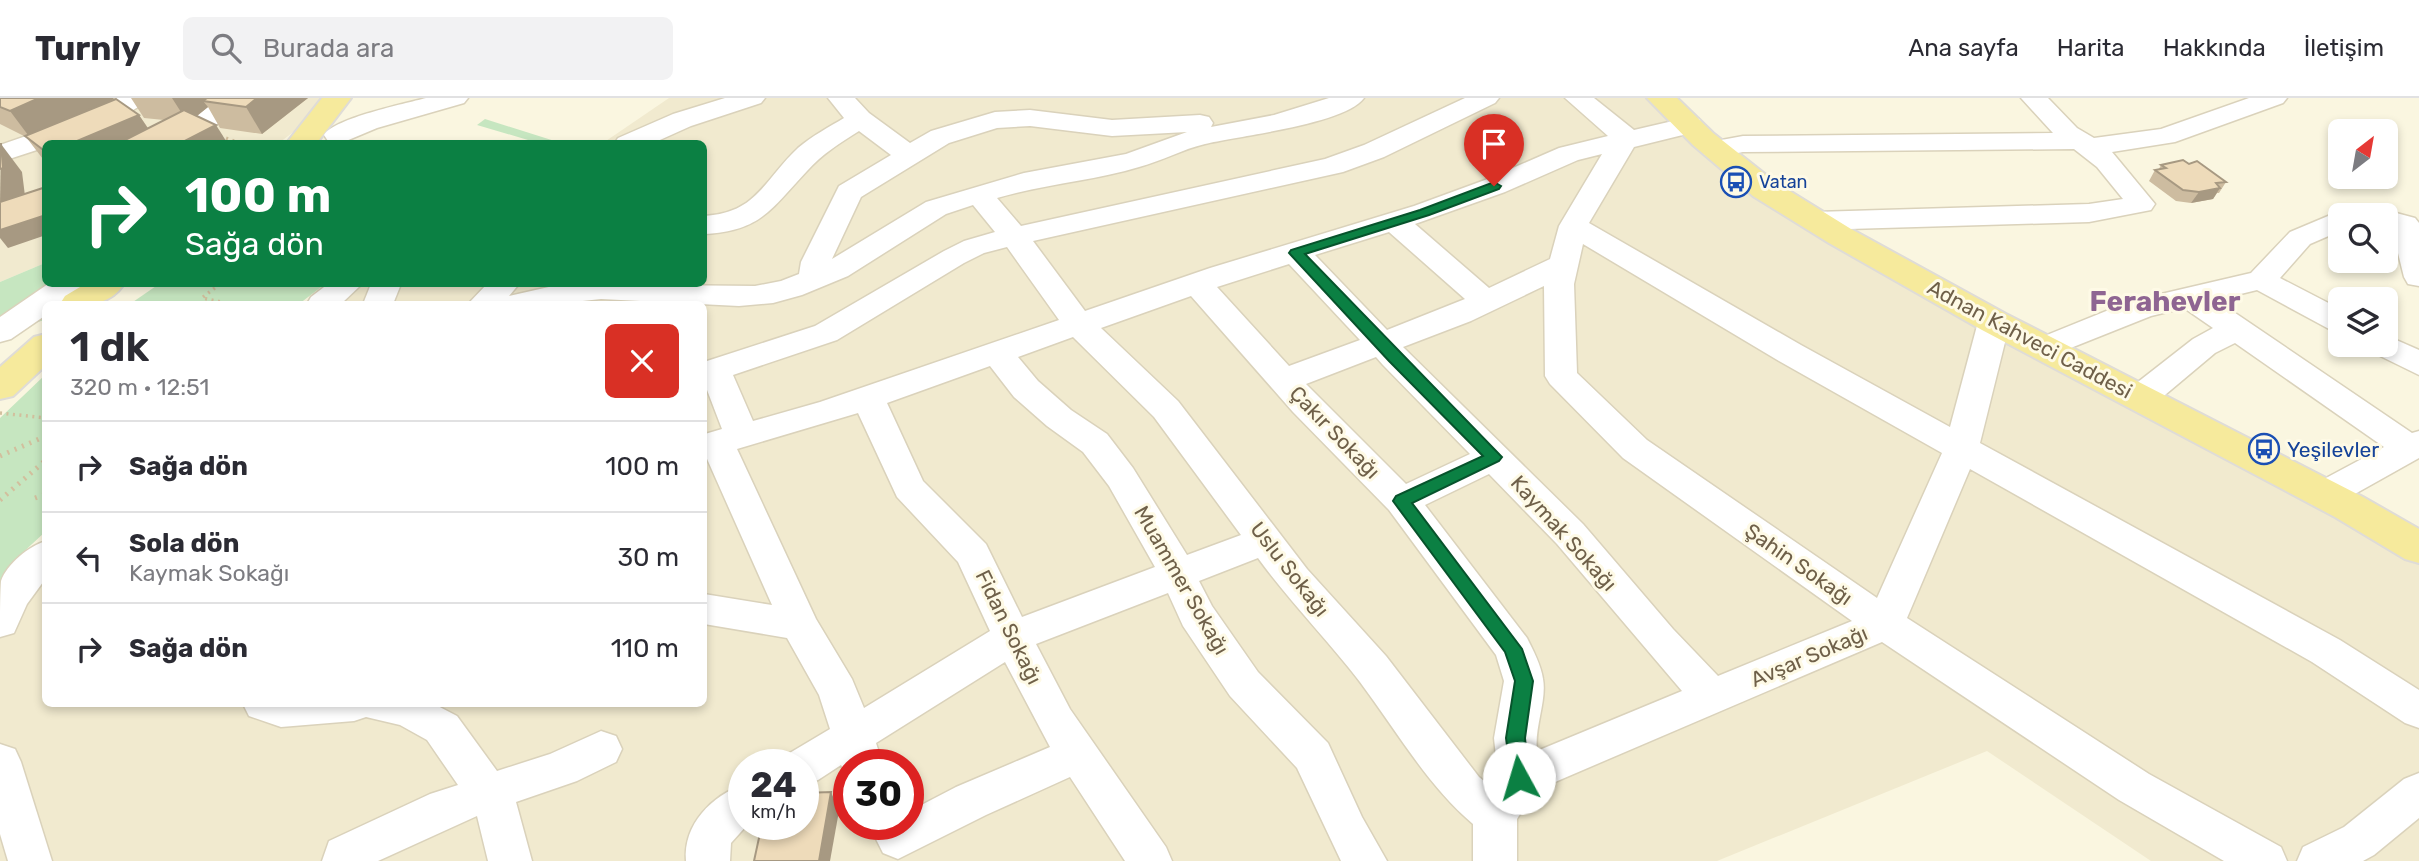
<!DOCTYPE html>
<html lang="tr">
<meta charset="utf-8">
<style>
body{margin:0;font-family:Rubik,sans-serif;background:#f2f2f3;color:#2b2b33;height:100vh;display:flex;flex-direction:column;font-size:26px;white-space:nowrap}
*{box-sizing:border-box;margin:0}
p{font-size:23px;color:#7c7c81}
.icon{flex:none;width:38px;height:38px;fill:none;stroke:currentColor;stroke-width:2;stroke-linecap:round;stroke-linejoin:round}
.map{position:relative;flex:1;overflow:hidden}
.sheet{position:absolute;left:42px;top:203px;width:665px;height:406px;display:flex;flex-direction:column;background:#fff;border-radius:10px;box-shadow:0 4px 10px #0003}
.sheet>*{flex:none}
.banner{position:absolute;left:42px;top:42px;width:665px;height:147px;border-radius:10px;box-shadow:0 4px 10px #0003;background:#0b8043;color:#fff;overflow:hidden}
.needle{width:46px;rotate:31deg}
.buttons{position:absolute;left:2328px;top:21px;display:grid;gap:14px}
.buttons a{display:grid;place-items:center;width:70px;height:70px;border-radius:10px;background:#fff;box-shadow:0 4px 10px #0003;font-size:35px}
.speed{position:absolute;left:728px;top:651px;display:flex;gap:14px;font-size:35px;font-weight:700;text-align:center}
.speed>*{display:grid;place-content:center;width:91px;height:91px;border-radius:50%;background:#fff;box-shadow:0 4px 10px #0003;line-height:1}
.speed small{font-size:18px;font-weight:400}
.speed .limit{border:10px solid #d22;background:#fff;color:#111}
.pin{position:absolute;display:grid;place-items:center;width:60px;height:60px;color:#fff;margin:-72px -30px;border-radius:50% 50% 50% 0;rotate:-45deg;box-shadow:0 0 7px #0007}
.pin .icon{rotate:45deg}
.me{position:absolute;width:77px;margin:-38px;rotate:354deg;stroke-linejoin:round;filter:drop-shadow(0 0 5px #0008)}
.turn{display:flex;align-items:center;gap:24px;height:147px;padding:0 28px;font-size:32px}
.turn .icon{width:91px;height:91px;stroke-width:2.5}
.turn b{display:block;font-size:49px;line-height:60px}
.round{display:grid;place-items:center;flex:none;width:74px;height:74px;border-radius:10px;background:#f2f2f3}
.head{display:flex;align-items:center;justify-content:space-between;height:119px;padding:0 28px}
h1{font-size:42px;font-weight:600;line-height:52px}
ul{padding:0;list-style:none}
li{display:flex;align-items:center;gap:21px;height:91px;padding:0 28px;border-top:2px solid #e1e1e2}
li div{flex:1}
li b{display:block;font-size:26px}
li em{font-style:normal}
header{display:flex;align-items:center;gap:42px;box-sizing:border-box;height:98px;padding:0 35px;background:#fff;border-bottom:2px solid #e1e1e2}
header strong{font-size:33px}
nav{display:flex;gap:38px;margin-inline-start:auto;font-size:24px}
.search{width:490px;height:63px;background:#f2f2f3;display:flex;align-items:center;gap:18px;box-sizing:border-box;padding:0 24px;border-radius:10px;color:#7c7c81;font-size:26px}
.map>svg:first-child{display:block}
.residential{fill:#f1eacf;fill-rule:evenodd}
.green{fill:#c6e6c0}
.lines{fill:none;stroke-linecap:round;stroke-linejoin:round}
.minor-casing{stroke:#dad2bb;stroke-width:3}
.major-casing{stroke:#dfdcd7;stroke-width:4}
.path-far1{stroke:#d2bf9d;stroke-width:3.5;stroke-dasharray:2 4.5;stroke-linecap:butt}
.path{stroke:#d2bf9d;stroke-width:5;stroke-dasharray:2 6;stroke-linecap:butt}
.minor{fill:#fff;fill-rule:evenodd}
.major{fill:#f6ea9c;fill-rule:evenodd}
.wall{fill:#cdbca0}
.shaded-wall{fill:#a79982}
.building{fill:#eedbba;stroke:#a79982;stroke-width:2}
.route{fill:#0b8043;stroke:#07532c;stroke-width:2}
.labels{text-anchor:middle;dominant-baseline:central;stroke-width:6;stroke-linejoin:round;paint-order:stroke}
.far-transit-label{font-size:18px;fill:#164399;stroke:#fefae6;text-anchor:start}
.street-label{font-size:21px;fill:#6f6049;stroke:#fefae6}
.transit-label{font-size:21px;fill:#164399;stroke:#fefae6;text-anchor:start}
.district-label{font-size:28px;font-weight:bold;fill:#8e6592;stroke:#fefae6}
</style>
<header>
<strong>Turnly</strong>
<div class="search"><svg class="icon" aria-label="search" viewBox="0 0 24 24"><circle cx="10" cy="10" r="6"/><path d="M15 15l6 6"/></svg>Burada ara</div>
<nav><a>Ana sayfa</a><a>Harita</a><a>Hakkında</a><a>İletişim</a></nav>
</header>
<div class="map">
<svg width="2419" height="763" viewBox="0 0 2419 763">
<rect width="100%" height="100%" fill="#faf6e0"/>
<g class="residential">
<polygon points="0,0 326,0 315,17 279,45 46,46 45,165 0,184"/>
<path d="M669,0H1661L1764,91L2419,450V763H2151L1987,653L1717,763H0V518L9,500L45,457L46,606H704V206H322L347,186H704V46L603,45ZM744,667H803V726H744ZM849,667H908V726H849Z"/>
</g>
<g class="green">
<polygon points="485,21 561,45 523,45 528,42 477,27"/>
<polygon points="45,165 46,186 103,186 73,206 46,206 45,222 0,234 0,184"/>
<polygon points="159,186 325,186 299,206 130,206"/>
<polygon points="45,277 45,434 18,459 0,484 0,320"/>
</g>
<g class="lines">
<g class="minor-casing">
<g id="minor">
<path d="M117,0H149L145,5C115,22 81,46 46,46V49L0,64V47L84,18Z"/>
<polygon points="220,0 249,0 205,36 188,46 154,46 158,40 187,24"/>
<path d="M426,0H468L464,5L377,30L346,43L337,45L328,43L324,37C335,20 404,6 426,0Z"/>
<polygon points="725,0 765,0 761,5 691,28 651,46 614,46 618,40 673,16"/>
<path d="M828,0H855L869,15L910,45L931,33L995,14L1030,12L1112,22L1200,17L1209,19L1213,25L1211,29L1274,17L1329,0H1364C1346,26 1238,38 1205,46C1183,51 1162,63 1139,69C1093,83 1044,86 997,100L1021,128L1325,61L1364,47L1465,0H1499L1495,5L1384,59L1343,74L1033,143L1085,213L1210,170L1414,108L1485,82L1559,50L1608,38L1565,0H1594L1634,32L1690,19L1699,21L1703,27L1699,33L1634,49L1589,125L1801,247L1950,329L1978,224L1983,217L1994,214L2005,217L2010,224L1980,345L2340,542L2419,592V630L2405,625L2312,564L1970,371L1907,520L2149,676L2281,749L2287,763H2224L2119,702L1882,544L1534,693L1517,721V763H1473V726C1427,687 1396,632 1360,584C1327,541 1289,503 1258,460L1199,483L1212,508L1258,574L1328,645L1362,719L1387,763H1341L1297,670L1230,598L1183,528L1168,495L1036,546L1070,611L1166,749L1172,763H1125L1070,679L986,717L898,761L883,755L876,741L883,727L908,726V714L956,689L1050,649L1005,564L876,645L883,667H849V681L841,667L818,682L803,687V667H783L788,656L830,631L819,597L787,540L704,526V496L772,507L704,354L705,336L722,331L704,284V264L815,228L944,153L964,143L995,134L973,107L946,116L848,178L802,197L773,205L739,208L601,201L555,206H468L487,186H519L509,198L562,186L755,188L781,183L799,176L801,164L839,88L891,57L859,33C840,45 822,56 807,73C771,111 761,133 704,136V118C757,115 763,83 798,50C812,38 829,29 844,20ZM1030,28L1112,38L1187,34L1126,56L1024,75L926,104L832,161L861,99L949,45L997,30ZM1602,56L1559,128L1550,161L1489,190L1415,126L1505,94L1578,62ZM1389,134L1465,201L1387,232L1315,157ZM1583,146L1779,263L1942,355L1877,500L1647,342L1577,275L1574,186ZM1007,149L1059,222L820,304L753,323L733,277L837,242L964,165L984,155ZM1289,166L1360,242L1289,268L1217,189ZM1544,188L1545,278L1550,286L1623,360L1852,523L1718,578L1673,531L1583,426L1403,249L1471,223ZM1191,198L1293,314L1389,412L1496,557L1504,583L1494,640L1498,677L1490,688L1479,679L1386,558L1307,471L1178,303L1101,230ZM1073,239L1154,319L1241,437L1187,457L1133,370L1107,336L1071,312L1038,283L1018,259ZM1376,259L1383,267L1470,356L1406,386L1306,286ZM990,268L1014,299L1047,328L1083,354L1109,388L1155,469L1022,519L986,446L923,383L887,305ZM858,315L897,399L958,464L990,533L864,610L852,581L816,521L737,351ZM1489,376L1557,446L1682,593L1537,653C1534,630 1547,602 1543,581C1541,567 1533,552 1527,540L1425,407Z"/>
<polygon points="2021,0 2048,0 2077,30 2094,40 2161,31 2249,0 2287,0 2283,5 2175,44 2112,54 2155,106 2151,112 2089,124 1815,132 1805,129 1801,123 1805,117 1815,114 2089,106 2123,101 2097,69 2074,51 1743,54 1715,59 1705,57 1702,51 1705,45 1743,38 2053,35"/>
<polygon points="2385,112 2415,120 2419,125 2419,188 2408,186 2404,179 2392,131 2385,130 2385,117 2373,117"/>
<polygon points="2340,113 2351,117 2340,117 2340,133 2310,146 2280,180 2340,211 2340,234 2329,231 2257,192 2216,202 2412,335 2419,333 2419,360 2337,406 2324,410 2311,406 2306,397 2311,388 2384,349 2235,245 2215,255 2153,307 2141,310 2129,307 2125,299 2129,291 2193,241 2213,230 2184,210 2151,218 2043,261 2032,257 2027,250 2032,243 2131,203 2251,175 2290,134"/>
<path d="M48,186H83C74,200 61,206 46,206V217L11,241L0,244V219Z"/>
<polygon points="328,186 362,186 341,206 307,206 311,199"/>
<polygon points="371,186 401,186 393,206 363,206"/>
<polygon points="2385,237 2419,252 2419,277 2372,254 2367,247 2385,247"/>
<path d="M46,443V480L27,506L14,535L0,539C0,525 0,495 1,483C7,466 29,448 46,443Z"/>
<polygon points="243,606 434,606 457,618 497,673 550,656 601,633 616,638 622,651 616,664 577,683 516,704 532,763 488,763 477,718 378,763 322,763 329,743 430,696 458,687 427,642 400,627 366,619 354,623 281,629 249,618"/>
<polygon points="0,646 15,651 21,664 52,763 8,763 0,736"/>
<polygon points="2419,675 2419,720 2374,757 2363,763 2297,763 2303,749 2344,729 2404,681"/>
<path d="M744,686V726H748L731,745L730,763H686C683,726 712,698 744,686Z"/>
</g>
</g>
<g class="major-casing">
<g id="major">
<polygon points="322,0 351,0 316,46 286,46"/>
<polygon points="1647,0 1677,0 1713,35 1775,84 1851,131 2006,216 2363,399 2419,431 2419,465 2405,461 2335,419 1982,232 1829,145 1753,98 1693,47"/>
<path d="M85,186H124C108,210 85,206 60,206L65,198Z"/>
<polygon points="46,236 46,267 13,298 0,301 0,269 34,239"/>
</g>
</g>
<g class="path-far1">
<polyline points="220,38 242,46"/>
<polyline points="220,186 202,200 231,206"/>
<polyline points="0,315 46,320"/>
</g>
<g class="path">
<polyline points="0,358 46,338"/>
<polyline points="35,400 46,396"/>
<polyline points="0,402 46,362"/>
</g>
<use href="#minor" class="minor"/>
<use href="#major" class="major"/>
</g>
<g class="wall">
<polygon points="0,0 114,1 99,8 139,17 148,30 164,22 144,20 131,0 308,0 262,36 220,30 208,9 197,18 228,46 46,46 46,65 26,39 0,26"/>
<polygon points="2189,66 2226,84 2219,95 2217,95 2213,101 2191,105 2176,103 2149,83 2155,72 2159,71 2161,67"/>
</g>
<g class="shaded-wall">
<polygon points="39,0 113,0 114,1 31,41 10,13"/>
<polygon points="172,0 219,0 203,3 208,9 188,25"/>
<polygon points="257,0 308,0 262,36 246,9"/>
<polygon points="139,17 157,44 154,46 70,46"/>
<polygon points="216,27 228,46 179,46"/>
<polygon points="1,46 22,74 25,98 0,105"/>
<polygon points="2220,90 2213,101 2191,105 2199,94"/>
<polygon points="46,117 46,137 8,150 0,140 0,132"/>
<polygon points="831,694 839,713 830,763 819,763"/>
</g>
<g class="building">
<polygon points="0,0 39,0 10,13 0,9"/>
<polygon points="207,0 257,0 246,9 203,3"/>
<polygon points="116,1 139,17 70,46 46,46 46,54 25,38"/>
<polygon points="184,12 216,27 179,46 117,46"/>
<polygon points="0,46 1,46 3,70 0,71"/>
<polygon points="2183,62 2189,66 2197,63 2226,84 2216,85 2220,90 2199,94 2183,92 2155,72 2166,70 2161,67"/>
<polygon points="46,89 46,117 0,132 0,104"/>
<polygon points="831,694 819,763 754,763 762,726 803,726 803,695"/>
</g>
<polygon class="route" points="1494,84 1501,88 1499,91 1429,117 1305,156 1502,359 1499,363 1412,405 1522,551 1533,583 1525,640 1529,680 1526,686 1519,688 1512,686 1506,640 1515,583 1505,554 1393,403 1396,398 1483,358 1389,263 1289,155 1291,152 1420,112"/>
<defs>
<g id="bus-ring" transform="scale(1.575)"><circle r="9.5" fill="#fefae6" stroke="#1a4fb4" stroke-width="1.5"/><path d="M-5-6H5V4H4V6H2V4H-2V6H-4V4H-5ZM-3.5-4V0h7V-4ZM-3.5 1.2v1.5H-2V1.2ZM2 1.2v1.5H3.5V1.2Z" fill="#1a4fb4"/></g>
</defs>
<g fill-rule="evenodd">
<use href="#bus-ring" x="1736" y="84"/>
<use href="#bus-ring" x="2264" y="351"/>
</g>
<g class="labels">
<g class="far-transit-label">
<text x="1759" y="84">Vatan</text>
</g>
<g class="street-label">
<text transform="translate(2030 241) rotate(28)">Adnan Kahveci Caddesi</text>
<text transform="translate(1335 334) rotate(46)">Çakır Sokağı</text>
<text transform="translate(1564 435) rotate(48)">Kaymak Sokağı</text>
<text transform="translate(1799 466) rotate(35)">Şahin Sokağı</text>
<text transform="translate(1290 471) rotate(52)">Uslu Sokağı</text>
<text transform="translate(1182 482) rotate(60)">Muammer Sokağı</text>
<text transform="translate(1009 529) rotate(64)">Fidan Sokağı</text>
<text transform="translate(1809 558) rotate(-23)">Avşar Sokağı</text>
</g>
<g class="transit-label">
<text x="2287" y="351">Yeşilevler</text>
</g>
<g class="district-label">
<text x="2165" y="203">Ferahevler</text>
</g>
</g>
</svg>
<div class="buttons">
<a><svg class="needle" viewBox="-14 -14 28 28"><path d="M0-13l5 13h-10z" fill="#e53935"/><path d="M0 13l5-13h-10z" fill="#7c7c81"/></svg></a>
<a><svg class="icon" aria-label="search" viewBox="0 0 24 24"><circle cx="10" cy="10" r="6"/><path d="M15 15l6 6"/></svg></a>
<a><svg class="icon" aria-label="layers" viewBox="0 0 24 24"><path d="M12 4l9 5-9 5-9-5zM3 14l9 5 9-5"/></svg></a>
</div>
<div class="speed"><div>24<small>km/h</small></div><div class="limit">30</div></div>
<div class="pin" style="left:1494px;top:88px;background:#d93025"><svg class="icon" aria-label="arrive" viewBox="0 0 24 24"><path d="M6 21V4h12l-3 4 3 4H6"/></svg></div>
<svg class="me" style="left:1519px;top:680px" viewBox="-20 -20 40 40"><circle r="19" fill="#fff"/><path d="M0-13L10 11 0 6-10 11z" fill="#0b8043"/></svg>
<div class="banner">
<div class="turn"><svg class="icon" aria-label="right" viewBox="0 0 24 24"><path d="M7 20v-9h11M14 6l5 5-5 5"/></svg><div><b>100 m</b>Sağa dön</div></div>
</div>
<section class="sheet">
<div class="head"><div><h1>1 dk</h1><p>320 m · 12:51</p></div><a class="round" style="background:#d93025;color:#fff"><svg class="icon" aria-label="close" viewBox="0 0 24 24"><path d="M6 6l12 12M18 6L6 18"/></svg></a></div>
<ul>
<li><svg class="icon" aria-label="right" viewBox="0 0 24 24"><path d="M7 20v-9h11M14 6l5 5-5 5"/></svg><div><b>Sağa dön</b></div><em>100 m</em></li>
<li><svg class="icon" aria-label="left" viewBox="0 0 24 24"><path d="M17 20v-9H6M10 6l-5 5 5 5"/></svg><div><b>Sola dön</b><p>Kaymak Sokağı</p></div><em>30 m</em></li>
<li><svg class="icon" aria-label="right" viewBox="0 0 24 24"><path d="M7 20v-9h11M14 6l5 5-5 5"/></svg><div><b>Sağa dön</b></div><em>110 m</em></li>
</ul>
</section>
</div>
